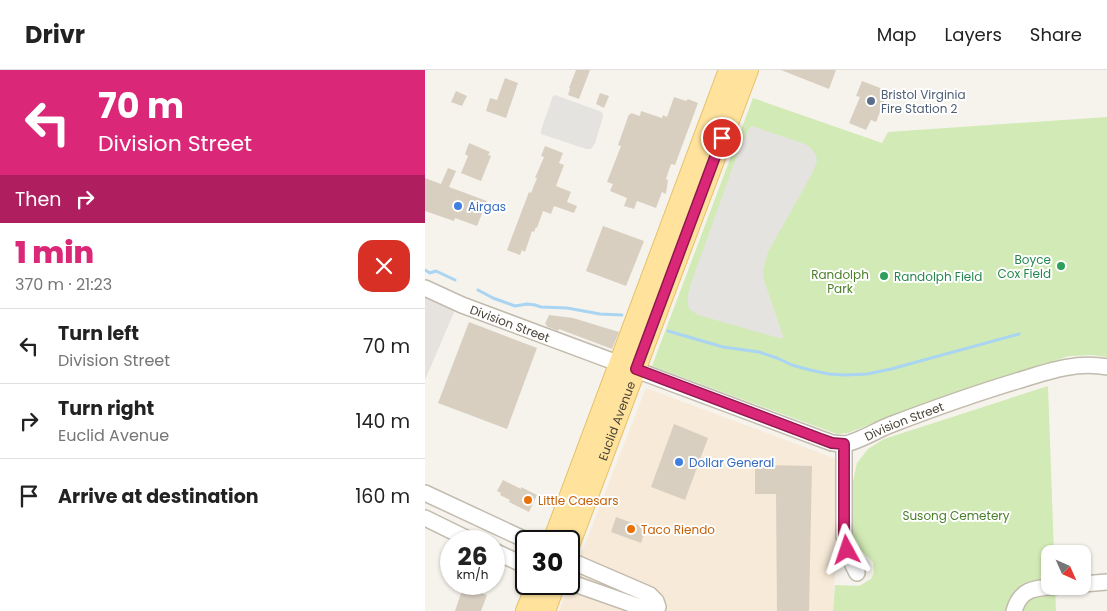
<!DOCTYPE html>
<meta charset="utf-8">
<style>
body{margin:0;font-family:Poppins,sans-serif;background:#f2f2f2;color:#222;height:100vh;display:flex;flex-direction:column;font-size:19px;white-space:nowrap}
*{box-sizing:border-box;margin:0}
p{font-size:16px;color:#767676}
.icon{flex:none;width:28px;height:28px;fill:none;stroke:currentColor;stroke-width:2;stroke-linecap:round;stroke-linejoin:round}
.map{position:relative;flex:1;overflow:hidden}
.drawer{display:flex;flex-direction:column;background:#fff;width:425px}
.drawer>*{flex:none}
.top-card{background:#db2777;color:#fff;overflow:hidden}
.needle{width:32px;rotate:135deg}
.buttons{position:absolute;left:616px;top:475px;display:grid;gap:10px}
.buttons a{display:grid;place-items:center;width:50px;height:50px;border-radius:10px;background:#fff;box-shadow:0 1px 4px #0004;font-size:25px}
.speed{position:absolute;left:15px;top:460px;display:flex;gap:10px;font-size:25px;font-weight:700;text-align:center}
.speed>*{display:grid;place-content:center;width:65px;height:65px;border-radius:50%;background:#fff;box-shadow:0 1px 4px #0004;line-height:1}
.speed small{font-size:12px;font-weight:400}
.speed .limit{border:2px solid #111;border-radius:8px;background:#fff;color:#111}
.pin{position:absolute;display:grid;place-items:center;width:42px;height:42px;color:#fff;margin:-21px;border:2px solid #fff;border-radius:50%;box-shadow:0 1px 5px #0007}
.me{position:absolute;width:55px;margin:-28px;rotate:355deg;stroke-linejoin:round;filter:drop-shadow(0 0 4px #0008)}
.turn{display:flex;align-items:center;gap:18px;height:105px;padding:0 15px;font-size:22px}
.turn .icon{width:65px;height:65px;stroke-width:2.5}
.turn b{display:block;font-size:35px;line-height:42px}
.then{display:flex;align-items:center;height:48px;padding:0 15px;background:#0003;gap:10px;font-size:19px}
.round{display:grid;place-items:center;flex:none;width:52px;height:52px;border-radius:15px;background:#f2f2f2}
.headline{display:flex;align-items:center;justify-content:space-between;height:85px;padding:0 15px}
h1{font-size:30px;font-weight:800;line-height:38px;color:#db2777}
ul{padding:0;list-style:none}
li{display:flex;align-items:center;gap:15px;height:75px;padding:0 15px;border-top:1px solid #e0e0e0}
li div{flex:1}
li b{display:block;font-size:19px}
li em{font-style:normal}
header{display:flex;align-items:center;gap:30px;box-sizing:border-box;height:70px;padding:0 25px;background:#fff;border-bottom:1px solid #e0e0e0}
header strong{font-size:24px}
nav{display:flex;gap:28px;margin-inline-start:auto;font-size:18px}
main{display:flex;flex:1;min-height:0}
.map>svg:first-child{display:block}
.commercial{fill:#f7ead8}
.industrial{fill:#e6e2dd}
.green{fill:#d2eab5}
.parking{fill:#e5e3e0}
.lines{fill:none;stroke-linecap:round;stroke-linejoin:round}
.stream{stroke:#a9d4f2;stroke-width:3}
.building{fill:#d8cfc1}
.minor-casing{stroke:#c2bbae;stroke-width:18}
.major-casing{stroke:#e6c16a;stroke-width:22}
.minor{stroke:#fff;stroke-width:15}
.major{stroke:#ffe39c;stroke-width:20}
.route-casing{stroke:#8e194d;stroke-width:12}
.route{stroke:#db2777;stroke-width:9}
.service-dot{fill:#5c6f8a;stroke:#fff;stroke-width:2}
.shop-dot{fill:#3f7fe0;stroke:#fff;stroke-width:2}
.leisure-dot{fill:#2e9e5b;stroke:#fff;stroke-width:2}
.food-dot{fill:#e8710a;stroke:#fff;stroke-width:2}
.labels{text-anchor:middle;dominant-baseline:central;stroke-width:4;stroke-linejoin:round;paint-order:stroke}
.service-label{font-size:12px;fill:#4e5e75;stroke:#fff;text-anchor:start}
.shop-label{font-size:12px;fill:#366cbe;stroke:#fff;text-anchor:start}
.leisure-label{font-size:12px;fill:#27864d;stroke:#fff;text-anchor:end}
.park-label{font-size:12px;fill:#4a7f2a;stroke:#fff}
.street-label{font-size:12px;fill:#4b4439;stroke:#fff}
.food-label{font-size:12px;fill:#c56008;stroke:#fff;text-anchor:start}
</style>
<header>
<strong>Drivr</strong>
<nav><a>Map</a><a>Layers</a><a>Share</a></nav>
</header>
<main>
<section class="drawer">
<div class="top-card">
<div class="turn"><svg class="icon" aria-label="left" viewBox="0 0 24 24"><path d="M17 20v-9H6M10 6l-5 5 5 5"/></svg><div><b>70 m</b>Division Street</div></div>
<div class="then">Then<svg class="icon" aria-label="right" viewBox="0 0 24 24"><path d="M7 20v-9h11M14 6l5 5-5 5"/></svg></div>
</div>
<div class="headline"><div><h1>1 min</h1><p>370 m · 21:23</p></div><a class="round" style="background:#d93025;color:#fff"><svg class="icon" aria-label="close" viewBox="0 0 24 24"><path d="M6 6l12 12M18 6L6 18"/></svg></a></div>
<ul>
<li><svg class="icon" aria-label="left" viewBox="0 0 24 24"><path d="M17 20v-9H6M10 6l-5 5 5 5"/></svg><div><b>Turn left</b><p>Division Street</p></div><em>70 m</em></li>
<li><svg class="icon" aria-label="right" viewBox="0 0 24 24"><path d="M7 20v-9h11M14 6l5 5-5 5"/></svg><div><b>Turn right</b><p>Euclid Avenue</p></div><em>140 m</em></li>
<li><svg class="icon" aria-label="arrive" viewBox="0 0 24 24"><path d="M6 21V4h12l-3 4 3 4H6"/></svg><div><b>Arrive at destination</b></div><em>160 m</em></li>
</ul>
</section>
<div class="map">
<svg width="682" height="541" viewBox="0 0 682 541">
<rect width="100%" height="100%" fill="#f6f3ec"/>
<polygon class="commercial" points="221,318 411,389 415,403 408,541 134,541"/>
<polygon class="industrial" points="0,226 30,240 0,310"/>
<g class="green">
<polygon points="328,28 457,73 463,62 682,47 682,287 667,285 644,286 482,340 423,363 412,364 227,296"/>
<polygon points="623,316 629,484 625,484 625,516 630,516 631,541 408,541 410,515 434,516 446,509 449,503 448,492 428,473 426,421 432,393 443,379 459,369"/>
</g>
<g class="parking">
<polygon points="130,25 177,42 178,47 170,73 166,79 161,79 116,64 116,60 128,26"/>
<polygon points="327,56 380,74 385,77 391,85 392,91 388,102 343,182 338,201 339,210 358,266 357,269 273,245 264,239 263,233 263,225 265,216 311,88 322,63 324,58"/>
</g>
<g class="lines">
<g class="stream">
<polyline points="0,200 5,203 11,201 30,210"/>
<polyline points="53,220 68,228 90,236 102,234 110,235 116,237 142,238 175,244 197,245"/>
<polyline points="243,261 298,277 334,282 352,288 367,295 385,300 404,304 420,305 442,304 466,299 594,264"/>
</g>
</g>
<g class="building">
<polygon points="151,0 165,0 154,29 143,25 145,18 144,18"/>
<polygon points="356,0 411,0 404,19"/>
<polygon points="80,8 93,13 81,48 61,41 65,28 72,30"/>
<polygon points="437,11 463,21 451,52 446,50 441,60 424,53 435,27 431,26"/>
<polygon points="31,21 42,26 37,36 26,32"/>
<polygon points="175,23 184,26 179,38 171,34"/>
<polygon points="249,27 261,31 263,29 273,33 250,95 246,94 241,109 243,110 241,124 237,122 231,138 212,131 209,139 199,136 202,128 185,121 188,114 182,112 196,76 193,75 204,44 205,45 206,43 215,46 216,41 237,48 238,45 242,47"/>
<polygon points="44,73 65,82 63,85 66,86 56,111 36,103 43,86 40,84"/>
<polygon points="120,76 138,83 134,93 139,95 131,116 146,122 142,132 152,136 149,143 129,136 126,144 118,141 112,158 111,157 109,162 107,161 100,182 97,180 95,185 82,180 104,122 106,123 112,108 110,108 119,87 116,86"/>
<polygon points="23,98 31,101 24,117 62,131 52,156 30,148 29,151 0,141 0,108 16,114"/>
<polygon points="178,156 219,171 201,216 161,201"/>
<polygon points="124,245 148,248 194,262 187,279 134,259 133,261 121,256 122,255 120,254"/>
<polygon points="44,252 112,278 82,359 13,333"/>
<polygon points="249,354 283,368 260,430 226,417"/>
<polygon points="330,395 387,396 384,541 352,541 351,424 330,424"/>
<polygon points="78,410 96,419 96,417 112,425 104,442 84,432 85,430 75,425 76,423 72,421"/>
<polygon points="191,447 221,458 216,473 186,462"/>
<polygon points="38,517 62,525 56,541 30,541"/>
</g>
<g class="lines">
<g class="minor-casing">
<g id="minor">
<path id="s1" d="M0,218L37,235L407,373C411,373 415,374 419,374C431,373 452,360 465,355C507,339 549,324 592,311C621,302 651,291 682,297"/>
<path d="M419,374V466C422,479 425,491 432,503"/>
<polyline points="0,423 103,471"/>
<polyline points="0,448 47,471"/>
<polyline points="69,481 101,496"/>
<polyline points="144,490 225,525 231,531 233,537 227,540 218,538 144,512"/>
<polyline points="658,514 682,512"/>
<path d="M589,541C596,517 612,518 634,516"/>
</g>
</g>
<g class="major-casing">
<g id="major">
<polyline points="128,471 304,0"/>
<path id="s2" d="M144,476L323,0"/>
<polyline points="101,541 112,514"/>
<polyline points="120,541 130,514"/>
</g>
</g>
<use href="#minor" class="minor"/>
<use href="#major" class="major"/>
</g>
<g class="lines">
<g class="route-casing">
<polyline id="route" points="297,68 211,299 396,369 407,373 419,374 419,466 422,480"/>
</g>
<use href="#route" class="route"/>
</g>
<circle class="service-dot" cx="446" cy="31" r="5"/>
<g class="shop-dot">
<circle cx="33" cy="136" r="5"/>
<circle cx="254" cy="392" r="5"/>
</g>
<g class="leisure-dot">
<circle cx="636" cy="196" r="5"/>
<circle cx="459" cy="206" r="5"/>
</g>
<g class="food-dot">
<circle cx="103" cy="430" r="5"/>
<circle cx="206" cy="459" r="5"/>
</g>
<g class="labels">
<g class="service-label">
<text x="456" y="24">Bristol Virginia<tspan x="456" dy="14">Fire Station 2</tspan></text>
</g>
<g class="shop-label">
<text x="43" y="136">Airgas</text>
<text x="264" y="392">Dollar General</text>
</g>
<g class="leisure-label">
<text x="626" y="189">Boyce<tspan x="626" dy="14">Cox Field</tspan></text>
<text x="469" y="206" text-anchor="start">Randolph Field</text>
</g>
<g class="park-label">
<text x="415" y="204">Randolph<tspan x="415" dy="14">Park</tspan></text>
<text x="531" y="445">Susong Cemetery</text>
</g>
<g class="street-label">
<text stroke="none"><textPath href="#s1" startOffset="92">Division Street</textPath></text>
<text stroke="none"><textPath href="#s2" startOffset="134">Euclid Avenue</textPath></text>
<text stroke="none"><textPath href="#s1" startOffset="512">Division Street</textPath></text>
</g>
<g class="food-label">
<text x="113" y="430">Little Caesars</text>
<text x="216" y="459">Taco Riendo</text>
</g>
</g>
</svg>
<div class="buttons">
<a><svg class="needle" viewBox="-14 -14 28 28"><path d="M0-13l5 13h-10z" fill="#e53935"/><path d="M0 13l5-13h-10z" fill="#767676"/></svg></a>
</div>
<div class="speed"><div>26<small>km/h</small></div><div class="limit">30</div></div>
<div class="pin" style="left:297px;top:68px;background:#d93025"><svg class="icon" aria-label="arrive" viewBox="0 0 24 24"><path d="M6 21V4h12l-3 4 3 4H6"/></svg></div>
<svg class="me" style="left:422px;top:480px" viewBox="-20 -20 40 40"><path d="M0-17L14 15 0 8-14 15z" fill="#db2777" stroke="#fff" stroke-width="4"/></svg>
</div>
</main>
